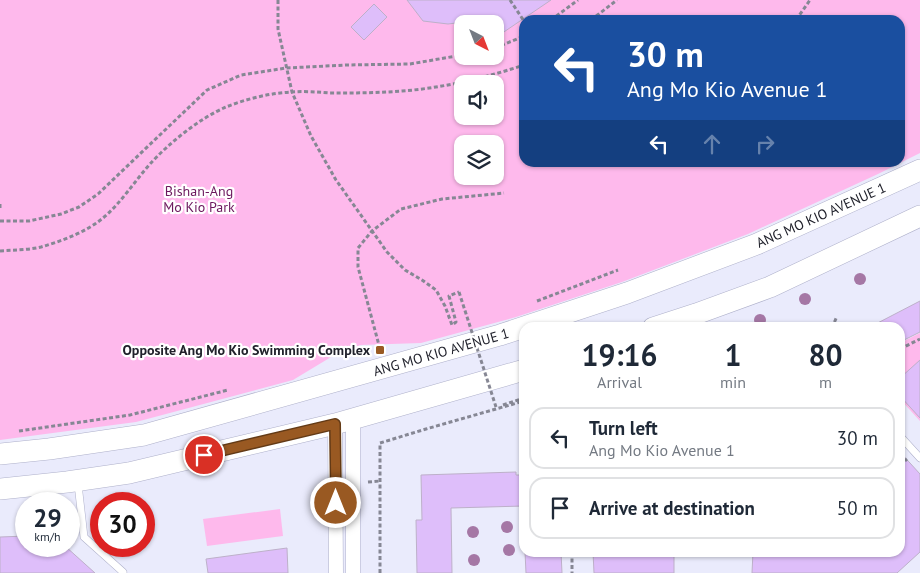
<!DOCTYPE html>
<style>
body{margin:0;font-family:"PT Sans",sans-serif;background:#f2f2f3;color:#1f2937;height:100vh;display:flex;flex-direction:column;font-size:19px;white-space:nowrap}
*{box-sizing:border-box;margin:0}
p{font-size:16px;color:#747a83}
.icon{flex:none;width:28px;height:28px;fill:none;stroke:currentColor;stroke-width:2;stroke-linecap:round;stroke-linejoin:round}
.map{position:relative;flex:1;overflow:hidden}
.side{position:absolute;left:519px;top:322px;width:386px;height:235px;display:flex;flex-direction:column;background:#fff;border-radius:15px;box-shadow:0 1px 4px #0004}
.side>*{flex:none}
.banner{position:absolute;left:519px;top:15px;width:386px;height:152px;border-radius:15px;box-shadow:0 1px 4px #0004;background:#1a4fa0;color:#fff;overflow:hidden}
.needle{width:32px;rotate:138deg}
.fabs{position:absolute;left:454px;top:15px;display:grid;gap:10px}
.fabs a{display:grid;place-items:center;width:50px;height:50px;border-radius:10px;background:#fff;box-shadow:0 1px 4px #0004;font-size:25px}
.speed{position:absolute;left:15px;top:492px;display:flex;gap:10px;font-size:25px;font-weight:700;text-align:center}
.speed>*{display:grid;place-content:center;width:65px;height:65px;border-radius:50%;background:#fff;box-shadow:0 1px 4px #0004;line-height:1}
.speed small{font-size:12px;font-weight:400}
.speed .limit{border:8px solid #d22;background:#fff;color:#111}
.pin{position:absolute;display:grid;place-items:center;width:42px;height:42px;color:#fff;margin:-21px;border:2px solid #fff;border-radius:50%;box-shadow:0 1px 5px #0007}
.me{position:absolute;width:55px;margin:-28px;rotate:0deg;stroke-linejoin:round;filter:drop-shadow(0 0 4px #0008)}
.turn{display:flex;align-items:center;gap:18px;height:105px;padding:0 25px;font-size:22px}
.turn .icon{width:65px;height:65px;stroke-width:2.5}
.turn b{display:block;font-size:35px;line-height:42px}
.lanes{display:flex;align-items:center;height:48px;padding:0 25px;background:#0003;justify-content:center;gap:25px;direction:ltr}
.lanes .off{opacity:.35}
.eta{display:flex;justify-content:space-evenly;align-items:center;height:85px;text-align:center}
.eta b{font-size:30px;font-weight:700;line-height:35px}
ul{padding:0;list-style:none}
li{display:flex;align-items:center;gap:15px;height:62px;margin:0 10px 8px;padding:0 15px;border:2px solid #e0e1e3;border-radius:15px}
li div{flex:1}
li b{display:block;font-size:19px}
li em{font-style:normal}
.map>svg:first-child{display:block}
.green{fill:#feb9ec;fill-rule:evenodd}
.building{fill:#debefa;stroke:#bdb0c9}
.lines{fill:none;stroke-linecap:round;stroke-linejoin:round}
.service-casing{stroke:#aeb0ca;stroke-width:8}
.minor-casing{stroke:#aeb0ca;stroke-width:15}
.primary-casing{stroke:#aeb0ca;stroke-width:22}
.path{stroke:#868794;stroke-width:3;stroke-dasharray:4 2.5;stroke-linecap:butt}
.service{stroke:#fff;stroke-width:7}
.minor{stroke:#fff;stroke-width:14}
.primary{stroke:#fff;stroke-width:21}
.path-bridge{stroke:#868794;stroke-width:3;stroke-dasharray:4 2.5;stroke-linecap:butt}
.tree{fill:#a577a5}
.route-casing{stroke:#633a16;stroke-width:12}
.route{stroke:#995922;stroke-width:9}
.poi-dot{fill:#995922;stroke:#fff;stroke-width:2}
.labels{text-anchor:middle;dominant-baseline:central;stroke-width:4.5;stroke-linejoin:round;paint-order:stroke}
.park-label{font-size:14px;fill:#6c185e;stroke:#fff}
.street-label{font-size:14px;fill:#20212b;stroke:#fff}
.poi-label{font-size:14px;font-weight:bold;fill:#20212b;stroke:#fff;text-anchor:end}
</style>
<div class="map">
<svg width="920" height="573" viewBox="0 0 920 573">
<rect width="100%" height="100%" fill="#eaebfc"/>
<g class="green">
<path d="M0,0H920V153L878,174L748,234L622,282L516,317L421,343L361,345L341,351L293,380L136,422L0,440ZM524,20H900V162H524ZM462,24H495V56H462ZM462,84H495V116H462ZM462,144H495V176H462Z"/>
<polygon points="920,333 920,421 900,399 900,343"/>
<polygon points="280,509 283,536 207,546 203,519"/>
</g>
<g class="building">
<polygon points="407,0 551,0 495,38 495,24 474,24 472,21 448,24 423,21"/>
<polygon points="374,4 387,17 364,40 351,27"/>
<polygon points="920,301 920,332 900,342 900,328 868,328"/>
<polygon points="920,360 920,418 900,396 900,378"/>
<polygon points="900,452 920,474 920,552 897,573 752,573 753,552 900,552"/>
<polygon points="516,472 516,475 524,475 524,506 451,508 452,573 417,573 416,520 422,520 421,475"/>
<polygon points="26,536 26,546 65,546 95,573 0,573 0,537"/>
<polygon points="287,548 288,573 208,573 206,559"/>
<polygon points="525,552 561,552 562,573 526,573"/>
<polygon points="593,552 674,552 674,573 594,573"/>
</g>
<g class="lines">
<g class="service-casing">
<g id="service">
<polyline points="900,436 920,458"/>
<polyline points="78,484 84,537 123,572"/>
</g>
</g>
<g class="minor-casing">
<g id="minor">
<polyline points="335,424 336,573"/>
<polyline points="353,573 353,418"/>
</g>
</g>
<g class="primary-casing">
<g id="primary">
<polyline points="653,328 696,314 770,287 920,216"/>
<polyline points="0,454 49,449 144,435 500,335 627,293 757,244 920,170"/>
<polyline points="0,489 67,482 129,473 335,424 524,370"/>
</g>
</g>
<g class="path">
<polyline points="278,0 278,29 292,92 311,136 336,180 387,252 405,270 422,280 436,290 445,306 452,325 456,322 449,296 459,292"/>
<polyline points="510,0 524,21"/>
<polyline points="551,20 578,0"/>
<polyline points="591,20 617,0"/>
<polyline points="796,20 810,0"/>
<polyline points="495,48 524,36"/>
<polyline points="0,204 0,208"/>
<polyline points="0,221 29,221 61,214 79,207 98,194 207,90 241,75 286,68 347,65 410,64 462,55"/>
<path d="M0,251C14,250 28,250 41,247C62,241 86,232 103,218C121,203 134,182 150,164C169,143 200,118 226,107C246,99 270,93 292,92C304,91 317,92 330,93C354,93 378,93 402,91C443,88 485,78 524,65"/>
<polyline points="537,301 618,270"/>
<polyline points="832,328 837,316"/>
<polyline points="380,349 358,267 358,248 372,231 401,209 442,199 504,193"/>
<polyline points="900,349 920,339"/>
<polyline points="503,405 524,398"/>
<polyline points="19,431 130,415 228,390"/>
<polyline points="900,465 907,459"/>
<polyline points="368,482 380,481"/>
<polyline points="572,552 572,573"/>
<polyline points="380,573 380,443 426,429 524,401"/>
</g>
<use href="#service" class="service"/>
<use href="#minor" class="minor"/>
<use href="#primary" class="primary"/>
<polyline class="path-bridge" points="459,292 496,407"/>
</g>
<g class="tree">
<circle cx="860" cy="279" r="6"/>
<circle cx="805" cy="299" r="6"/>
<circle cx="760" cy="320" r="6"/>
<circle cx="507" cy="527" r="6"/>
<circle cx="473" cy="532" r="6"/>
<circle cx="509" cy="550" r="6"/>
<circle cx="474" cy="560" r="6"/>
</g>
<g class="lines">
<g class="route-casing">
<polyline id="route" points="204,455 335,424 336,503"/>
</g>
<use href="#route" class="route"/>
</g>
<rect class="poi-dot" x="375" y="345" width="10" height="10" rx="2.5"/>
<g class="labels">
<g class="park-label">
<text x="199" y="191">Bishan-Ang<tspan x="199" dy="16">Mo Kio Park</tspan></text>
</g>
<g class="street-label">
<text transform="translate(821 215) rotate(-24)">ANG MO KIO AVENUE 1</text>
<text transform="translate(441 352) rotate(-16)">ANG MO KIO AVENUE 1</text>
</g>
<g class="poi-label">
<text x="370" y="350">Opposite Ang Mo Kio Swimming Complex</text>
</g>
</g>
</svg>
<div class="fabs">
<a><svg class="needle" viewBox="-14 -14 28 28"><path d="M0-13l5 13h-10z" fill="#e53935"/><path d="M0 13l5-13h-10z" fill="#747a83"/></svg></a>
<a><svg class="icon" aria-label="sound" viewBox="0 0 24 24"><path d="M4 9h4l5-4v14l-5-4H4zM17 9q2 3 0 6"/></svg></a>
<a><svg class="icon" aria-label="layers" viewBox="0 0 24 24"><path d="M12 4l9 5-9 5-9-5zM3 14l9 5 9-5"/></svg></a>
</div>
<div class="speed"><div>29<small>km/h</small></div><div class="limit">30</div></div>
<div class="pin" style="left:204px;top:455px;background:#d93025"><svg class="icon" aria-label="arrive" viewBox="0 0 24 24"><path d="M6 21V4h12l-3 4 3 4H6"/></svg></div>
<svg class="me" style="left:336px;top:503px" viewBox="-20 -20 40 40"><circle r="17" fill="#995922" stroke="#fff" stroke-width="3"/><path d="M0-11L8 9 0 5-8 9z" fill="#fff"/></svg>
<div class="banner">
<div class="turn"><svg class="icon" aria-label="left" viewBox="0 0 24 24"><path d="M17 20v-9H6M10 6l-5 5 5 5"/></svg><div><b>30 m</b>Ang Mo Kio Avenue 1</div></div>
<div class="lanes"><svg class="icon" aria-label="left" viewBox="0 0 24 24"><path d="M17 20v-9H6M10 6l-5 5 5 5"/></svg><svg class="icon off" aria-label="ahead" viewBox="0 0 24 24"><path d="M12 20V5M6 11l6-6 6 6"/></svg><svg class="icon off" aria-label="right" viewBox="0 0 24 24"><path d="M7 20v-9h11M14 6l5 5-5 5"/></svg></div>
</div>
<section class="side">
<div class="eta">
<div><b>19:16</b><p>Arrival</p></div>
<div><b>1</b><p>min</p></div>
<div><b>80</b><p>m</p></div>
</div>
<ul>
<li><svg class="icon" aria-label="left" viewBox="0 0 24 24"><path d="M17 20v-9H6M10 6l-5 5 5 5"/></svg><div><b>Turn left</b><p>Ang Mo Kio Avenue 1</p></div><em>30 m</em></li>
<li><svg class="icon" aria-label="arrive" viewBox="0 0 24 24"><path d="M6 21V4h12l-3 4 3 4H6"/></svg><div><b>Arrive at destination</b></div><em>50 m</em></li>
</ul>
</section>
</div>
